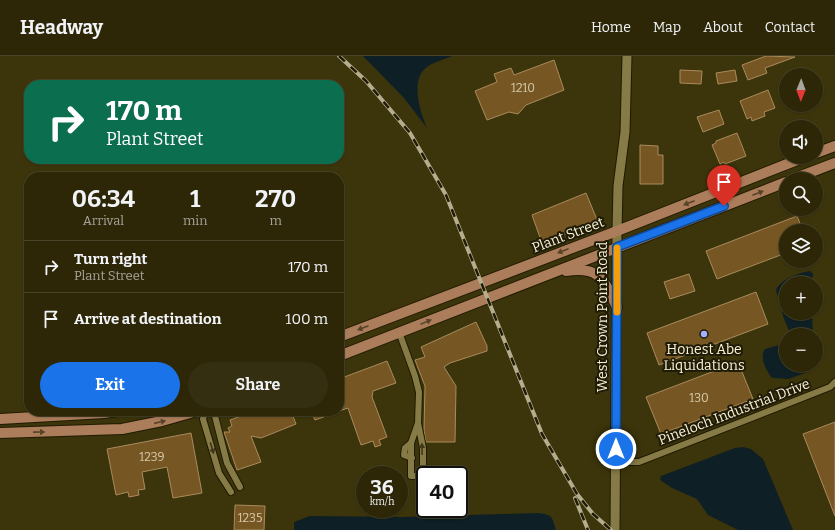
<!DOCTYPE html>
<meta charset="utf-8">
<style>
body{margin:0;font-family:Bitter,serif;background:#352f12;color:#f1f3f6;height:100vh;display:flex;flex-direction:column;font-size:15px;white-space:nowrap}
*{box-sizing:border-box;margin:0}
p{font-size:13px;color:#a7a59c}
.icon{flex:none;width:22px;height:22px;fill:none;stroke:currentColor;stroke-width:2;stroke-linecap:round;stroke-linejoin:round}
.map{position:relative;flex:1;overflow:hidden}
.side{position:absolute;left:24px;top:116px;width:320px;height:244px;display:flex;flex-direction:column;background:#2d2708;border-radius:16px;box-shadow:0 1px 3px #0004,0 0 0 1px #484429}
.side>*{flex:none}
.guide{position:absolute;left:24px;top:24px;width:320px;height:84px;border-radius:16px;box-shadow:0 1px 3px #0004,0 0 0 1px #484429;background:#0b6e4f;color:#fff;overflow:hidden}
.needle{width:26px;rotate:181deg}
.controls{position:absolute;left:779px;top:12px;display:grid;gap:8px}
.controls a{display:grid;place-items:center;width:44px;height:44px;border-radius:50%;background:#2d2708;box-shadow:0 1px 3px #0004,0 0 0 1px #484429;font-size:20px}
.speed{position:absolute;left:356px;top:410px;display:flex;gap:8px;font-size:20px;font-weight:700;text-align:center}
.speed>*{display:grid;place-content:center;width:52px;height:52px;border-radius:50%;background:#2d2708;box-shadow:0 1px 3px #0004,0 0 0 1px #484429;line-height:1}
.speed small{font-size:10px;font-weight:400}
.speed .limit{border:2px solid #111;border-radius:6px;background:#fff;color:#111}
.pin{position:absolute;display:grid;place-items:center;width:34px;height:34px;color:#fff;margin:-41px -17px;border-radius:50% 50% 50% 0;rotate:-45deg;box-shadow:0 0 4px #0007}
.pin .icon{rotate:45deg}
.me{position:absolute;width:44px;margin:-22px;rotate:0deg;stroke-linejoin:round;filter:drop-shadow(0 0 3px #0008)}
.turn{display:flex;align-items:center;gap:14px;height:84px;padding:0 16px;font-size:18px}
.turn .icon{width:52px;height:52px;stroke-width:2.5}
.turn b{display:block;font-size:28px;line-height:34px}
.eta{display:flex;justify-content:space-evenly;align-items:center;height:68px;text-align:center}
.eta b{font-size:24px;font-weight:700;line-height:28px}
.primary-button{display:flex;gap:8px;margin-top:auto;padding:8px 16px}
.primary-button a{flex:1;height:46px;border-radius:24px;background:#1a73e8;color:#fff;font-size:16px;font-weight:700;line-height:46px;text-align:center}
.primary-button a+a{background:#352f12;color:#f1f3f6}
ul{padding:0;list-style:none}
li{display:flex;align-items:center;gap:12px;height:52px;padding:0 16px;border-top:1px solid #484429}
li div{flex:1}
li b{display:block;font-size:15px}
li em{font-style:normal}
header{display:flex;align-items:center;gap:24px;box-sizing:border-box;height:56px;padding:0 20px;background:#2d2708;border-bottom:1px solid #484429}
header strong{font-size:19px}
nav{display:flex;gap:22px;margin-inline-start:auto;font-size:14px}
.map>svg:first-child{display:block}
.water{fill:#0e2025}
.building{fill:#765724;stroke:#a98b5c}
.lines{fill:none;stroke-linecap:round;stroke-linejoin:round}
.street-casing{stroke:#211b01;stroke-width:8}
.secondary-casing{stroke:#211b01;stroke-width:11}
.primary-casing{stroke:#211b01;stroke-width:12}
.street{stroke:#867b47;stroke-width:6}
.secondary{stroke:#867b47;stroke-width:9}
.primary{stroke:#ac7d5b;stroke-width:10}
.rail-casing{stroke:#b5ae8e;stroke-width:4}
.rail{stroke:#201b06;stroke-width:2.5;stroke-dasharray:8;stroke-linecap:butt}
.oneway{fill:#584228}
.oneway2{fill:#3f381a}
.route-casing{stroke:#114b97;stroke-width:10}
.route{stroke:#1a73e8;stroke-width:7}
.slow{stroke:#f59e0b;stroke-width:7}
.poi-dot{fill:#a6b1fc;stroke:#201b06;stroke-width:1.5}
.labels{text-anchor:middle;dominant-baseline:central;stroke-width:4;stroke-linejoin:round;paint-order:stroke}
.number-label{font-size:12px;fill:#d7caaa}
.street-label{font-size:14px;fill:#f7f1d6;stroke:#201b06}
.poi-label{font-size:14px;fill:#f7f1d6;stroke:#201b06}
</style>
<header>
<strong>Headway</strong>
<nav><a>Home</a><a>Map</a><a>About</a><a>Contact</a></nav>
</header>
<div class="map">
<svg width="835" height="474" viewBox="0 0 835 474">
<rect width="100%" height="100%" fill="#3c340b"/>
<g class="water">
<path d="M363,0H452C443,4 428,7 422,16C412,30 421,58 427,72L404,42Z"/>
<path d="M810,215L813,218L812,227H786V257H812L813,279H791L784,263L776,234C781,223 798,217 810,215Z"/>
<path d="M786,287V309H813L810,315L789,323L772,322C766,314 759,302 765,293Z"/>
<polygon points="743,391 751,393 763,403 793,474 738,474 708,459 697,443 672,432 660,424 661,420 735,392"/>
<path d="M539,457C553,459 552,461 556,474H294V466L310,460L402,461Z"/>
</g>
<g class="building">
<polygon points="766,0 795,1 765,12 767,17 748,24 742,9"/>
<polygon points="554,4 564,34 526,49 518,58 509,56 487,64 475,35 497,26 494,18 511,12 514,19"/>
<polygon points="680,14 702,15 701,28 680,27"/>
<polygon points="735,14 737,25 718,28 716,17"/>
<polygon points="768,34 775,52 764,56 765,60 752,65 751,61 747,63 740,45"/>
<polygon points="719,54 724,68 703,76 697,61"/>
<polygon points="737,77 746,100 725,108 724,106 720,108 712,89 716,87 716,85"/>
<polygon points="640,89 658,90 658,99 663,99 663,128 640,128"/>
<polygon points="586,137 598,166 542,187 532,159"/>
<polygon points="797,160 803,175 786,175 786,197 717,223 706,195"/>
<polygon points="689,218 695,235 670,243 664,226"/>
<polygon points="756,236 768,268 659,309 647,277"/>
<polygon points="476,266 487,290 487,295 450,307 444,311 456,330 455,386 426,386 424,374 425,330 415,304 425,301 421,291"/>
<polygon points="387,305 396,327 373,335 372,341 387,381 379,384 381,389 375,391 373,385 361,389 348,352 339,355 339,323"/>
<polygon points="738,306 753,343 661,378 646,341"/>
<polygon points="255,355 291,355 296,368 261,382 251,380 261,406 237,414 224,376 230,376 228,372 232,370 230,364"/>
<polygon points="311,355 338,355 338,356 315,364"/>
<polygon points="835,366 835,460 803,378"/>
<polygon points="191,377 202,437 173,442 167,411 142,416 145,433 138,434 139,439 129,441 128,436 116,439 107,393"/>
<polygon points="235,449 265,450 264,474 234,474"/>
</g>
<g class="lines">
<g class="street-casing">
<g id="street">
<polyline points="399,276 415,320 419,336 418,367 423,392 423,420 411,420 411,387 418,367"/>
<polyline points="205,355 203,363 219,417 231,436"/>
<polyline points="209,355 215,360 227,407 240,431"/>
<polyline points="411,387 405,392 404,399 412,402"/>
<polyline points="616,406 639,406 830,331 835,326"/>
</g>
</g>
<g class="secondary-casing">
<polyline id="secondary" points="615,474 617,175 618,130 625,76 627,0"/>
</g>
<g class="primary-casing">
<g id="primary">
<polyline points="816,97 835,90"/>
<polyline points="793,123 835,107"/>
<path d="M566,215C600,210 603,223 617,251"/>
<polyline points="339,281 617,175 805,101"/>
<polyline points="339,300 786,126"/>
<polyline points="0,363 104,357 117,355"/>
<polyline points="0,377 122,373 162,365 197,355"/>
</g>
</g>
<use href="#street" class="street"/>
<use href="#secondary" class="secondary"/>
<use href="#primary" class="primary"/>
<g class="rail-casing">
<g id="rail">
<polyline points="339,0 366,25 410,77 446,139 542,378 577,438 593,458 611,474"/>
<polyline points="575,442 588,474"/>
</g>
</g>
<use href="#rail" class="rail"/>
</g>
<defs><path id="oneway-solid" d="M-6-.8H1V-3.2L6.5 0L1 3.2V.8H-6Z"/></defs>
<g class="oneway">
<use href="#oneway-solid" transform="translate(758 137) rotate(-21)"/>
<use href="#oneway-solid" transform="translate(689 147) rotate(159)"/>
<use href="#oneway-solid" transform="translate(563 195) rotate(159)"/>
<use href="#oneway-solid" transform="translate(426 266) rotate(-22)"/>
<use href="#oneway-solid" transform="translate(363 272) rotate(159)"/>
<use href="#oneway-solid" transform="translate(160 366) rotate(-13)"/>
<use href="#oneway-solid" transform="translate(39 376) rotate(-1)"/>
</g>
<g class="oneway2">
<use href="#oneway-solid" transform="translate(212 392) rotate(73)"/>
<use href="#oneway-solid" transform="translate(422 393) rotate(-91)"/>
</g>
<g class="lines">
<g class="route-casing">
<polyline id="route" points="616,393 617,191 724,150"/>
</g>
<use href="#route" class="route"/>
<polyline class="slow" points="617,192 617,256"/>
</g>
<circle class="poi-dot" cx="704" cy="278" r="4"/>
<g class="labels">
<g class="number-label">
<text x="523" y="32">1210</text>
<text x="699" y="342">130</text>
<text x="152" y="401">1239</text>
<text x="250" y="462">1235</text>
</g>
<g class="street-label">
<text transform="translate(568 179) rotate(-21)">Plant Street</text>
<text transform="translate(602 261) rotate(-90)">West Crown Point Road</text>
<text transform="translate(734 356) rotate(-21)">Pineloch Industrial Drive</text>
</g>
<g class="poi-label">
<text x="704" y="293">Honest Abe<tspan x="704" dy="16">Liquidations</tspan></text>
</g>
</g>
</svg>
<div class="controls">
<a><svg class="needle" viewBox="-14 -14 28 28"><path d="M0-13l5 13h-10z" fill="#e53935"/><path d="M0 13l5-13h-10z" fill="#a7a59c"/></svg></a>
<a><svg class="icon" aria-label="sound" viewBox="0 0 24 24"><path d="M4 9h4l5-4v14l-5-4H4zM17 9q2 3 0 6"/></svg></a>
<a><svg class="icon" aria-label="search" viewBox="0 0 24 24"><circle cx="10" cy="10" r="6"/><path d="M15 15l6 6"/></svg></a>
<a><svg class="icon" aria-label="layers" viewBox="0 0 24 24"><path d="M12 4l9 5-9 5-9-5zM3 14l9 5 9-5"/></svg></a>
<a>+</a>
<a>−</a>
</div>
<div class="speed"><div>36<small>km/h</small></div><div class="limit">40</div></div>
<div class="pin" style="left:724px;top:150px;background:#d93025"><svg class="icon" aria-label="arrive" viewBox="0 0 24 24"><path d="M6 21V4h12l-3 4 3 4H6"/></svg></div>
<svg class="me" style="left:616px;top:393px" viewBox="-20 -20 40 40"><circle r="17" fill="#1a73e8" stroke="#fff" stroke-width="3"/><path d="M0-11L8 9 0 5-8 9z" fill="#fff"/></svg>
<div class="guide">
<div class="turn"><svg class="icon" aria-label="right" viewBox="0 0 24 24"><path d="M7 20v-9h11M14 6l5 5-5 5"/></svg><div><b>170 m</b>Plant Street</div></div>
</div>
<section class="side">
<div class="eta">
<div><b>06:34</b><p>Arrival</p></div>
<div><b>1</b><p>min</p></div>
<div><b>270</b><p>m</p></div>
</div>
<ul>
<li><svg class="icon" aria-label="right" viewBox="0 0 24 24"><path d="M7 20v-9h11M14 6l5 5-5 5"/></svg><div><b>Turn right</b><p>Plant Street</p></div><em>170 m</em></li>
<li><svg class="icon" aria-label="arrive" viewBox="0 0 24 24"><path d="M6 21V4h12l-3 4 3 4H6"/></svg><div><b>Arrive at destination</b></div><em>100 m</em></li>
</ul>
<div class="primary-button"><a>Exit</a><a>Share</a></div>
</section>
</div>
